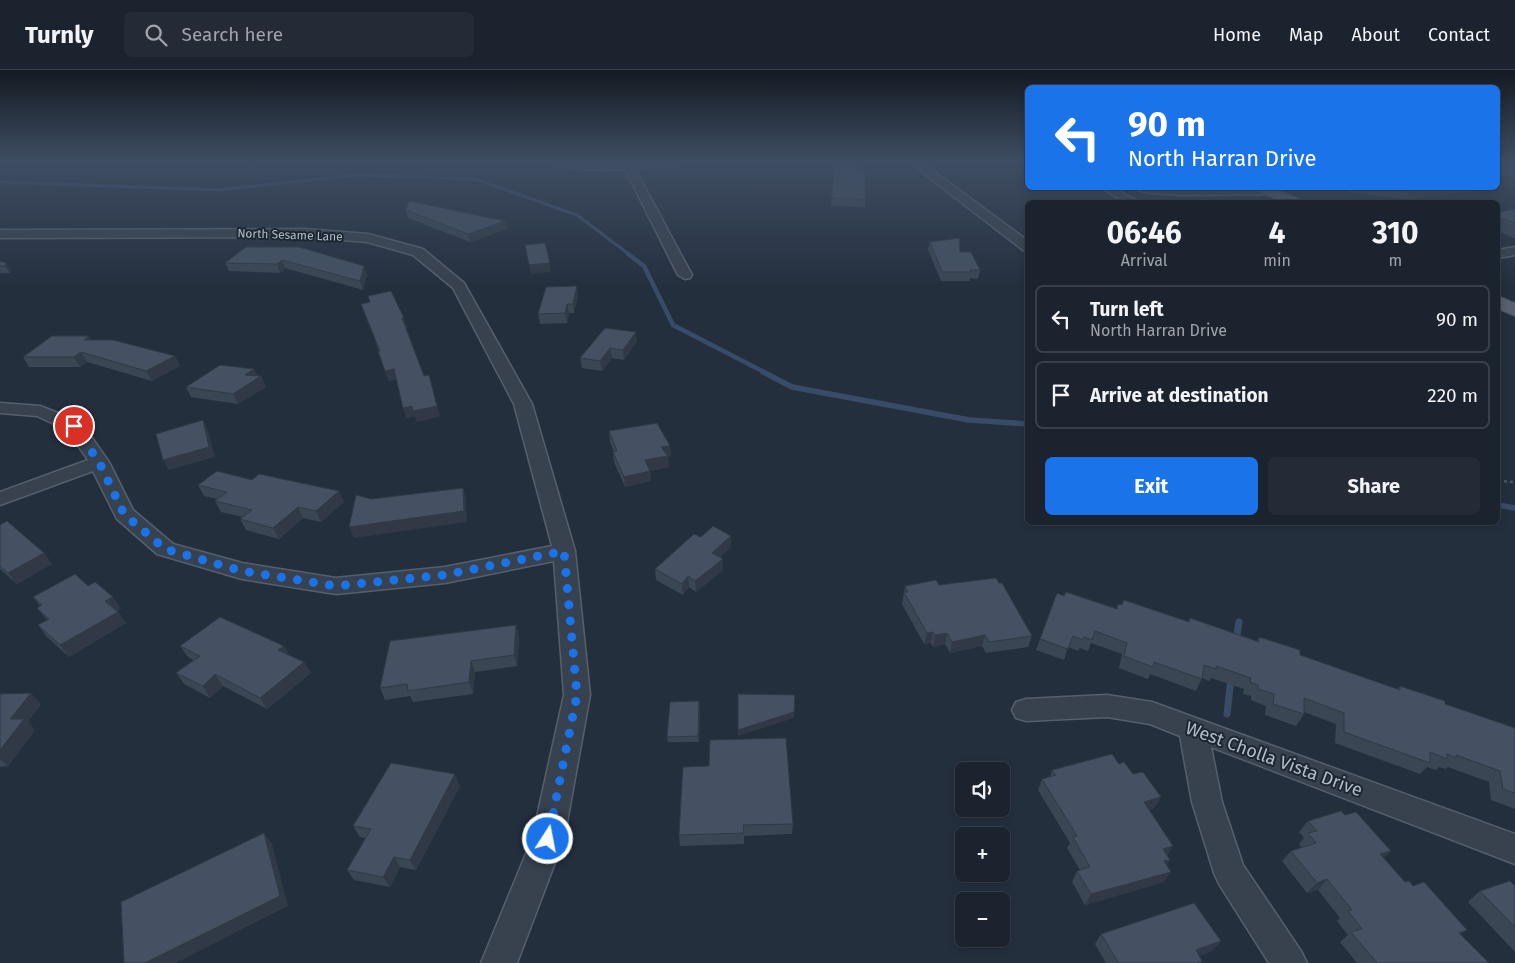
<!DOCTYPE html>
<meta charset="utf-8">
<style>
body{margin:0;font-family:"Fira Sans",sans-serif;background:#242b36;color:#f1f3f6;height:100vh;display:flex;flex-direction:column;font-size:19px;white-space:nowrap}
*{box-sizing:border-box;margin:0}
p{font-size:16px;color:#a0a4aa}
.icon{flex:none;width:28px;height:28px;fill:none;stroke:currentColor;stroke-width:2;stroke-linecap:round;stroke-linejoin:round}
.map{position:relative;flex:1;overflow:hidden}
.side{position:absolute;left:1025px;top:130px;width:475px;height:325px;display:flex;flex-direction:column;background:#1b232e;border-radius:8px;box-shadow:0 2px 8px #0003,0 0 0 1px #39404a}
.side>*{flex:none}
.banner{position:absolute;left:1025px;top:15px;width:475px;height:105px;border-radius:8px;box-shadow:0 2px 8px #0003,0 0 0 1px #39404a;background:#1a73e8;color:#fff;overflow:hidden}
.controls{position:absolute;left:955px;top:692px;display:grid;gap:10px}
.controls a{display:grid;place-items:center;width:55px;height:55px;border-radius:8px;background:#1b232e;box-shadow:0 2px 8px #0003,0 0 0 1px #39404a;font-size:25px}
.pin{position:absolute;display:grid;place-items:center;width:42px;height:42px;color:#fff;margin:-21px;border:2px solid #fff;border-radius:50%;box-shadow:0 1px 5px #0007}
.me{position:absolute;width:55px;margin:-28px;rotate:11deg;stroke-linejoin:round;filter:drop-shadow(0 0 4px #0008)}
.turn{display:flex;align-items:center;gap:18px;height:105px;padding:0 20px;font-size:22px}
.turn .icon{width:65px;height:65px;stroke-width:2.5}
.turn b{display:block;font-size:35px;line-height:42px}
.eta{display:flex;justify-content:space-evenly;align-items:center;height:85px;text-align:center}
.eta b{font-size:30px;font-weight:700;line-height:35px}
.button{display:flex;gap:10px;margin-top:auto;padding:10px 20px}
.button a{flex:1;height:58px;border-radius:8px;background:#1a73e8;color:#fff;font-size:20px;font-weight:700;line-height:58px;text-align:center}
.button a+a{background:#242b36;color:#f1f3f6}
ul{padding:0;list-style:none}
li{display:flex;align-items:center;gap:15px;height:68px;margin:0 10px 8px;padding:0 10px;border:2px solid #39404a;border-radius:8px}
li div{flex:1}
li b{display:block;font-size:19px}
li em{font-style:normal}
header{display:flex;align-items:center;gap:30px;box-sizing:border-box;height:70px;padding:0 25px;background:#1b232e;border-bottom:1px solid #39404a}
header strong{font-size:24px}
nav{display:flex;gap:28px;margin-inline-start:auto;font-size:18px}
.search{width:350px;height:45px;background:#242b36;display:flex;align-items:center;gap:12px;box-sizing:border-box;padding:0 18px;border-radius:8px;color:#a0a4aa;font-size:19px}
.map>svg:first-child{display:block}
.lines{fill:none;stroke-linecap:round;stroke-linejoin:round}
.stream-far3{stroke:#394c67;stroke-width:3}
.stream-far2{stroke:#394c67;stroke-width:4.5}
.stream-far1{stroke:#394c67;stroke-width:5.5}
.stream{stroke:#394c67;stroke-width:7}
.minor-casing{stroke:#565f6c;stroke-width:3}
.major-casing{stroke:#414a57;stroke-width:2}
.path{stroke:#44595c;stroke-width:2.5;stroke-dasharray:3 3;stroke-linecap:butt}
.minor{fill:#38414e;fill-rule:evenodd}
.major{fill:#56606e;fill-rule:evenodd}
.wall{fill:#3b4654}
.shaded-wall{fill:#303945}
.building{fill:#455162;stroke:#303945}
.route{stroke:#1a73e8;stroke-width:9;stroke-dasharray:0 16.2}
.labels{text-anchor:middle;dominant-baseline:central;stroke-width:4;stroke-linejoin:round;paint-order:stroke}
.far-street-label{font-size:12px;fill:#b4bcc9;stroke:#1d2633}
.near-street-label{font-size:18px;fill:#b4bcc9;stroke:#1d2633}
</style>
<header>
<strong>Turnly</strong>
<div class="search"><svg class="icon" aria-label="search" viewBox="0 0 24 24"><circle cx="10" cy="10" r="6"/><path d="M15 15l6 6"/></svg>Search here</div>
<nav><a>Home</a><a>Map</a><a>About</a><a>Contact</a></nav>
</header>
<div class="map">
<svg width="1515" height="893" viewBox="0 0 1515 893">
<rect width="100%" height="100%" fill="#242f3e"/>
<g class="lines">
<polyline class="stream-far3" points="0,112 219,120 356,105 475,109 577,145 630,185"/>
<polyline class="stream-far2" points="628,184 644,196 673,255 766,303"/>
<g class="stream-far1">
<polyline points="763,302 792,317 969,350 1028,354"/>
<polyline points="1498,435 1515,438"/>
</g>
<g class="stream">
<polyline points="1236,571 1239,552"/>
<polyline points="1227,644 1231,608"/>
</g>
<g class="minor-casing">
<g id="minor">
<path d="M550,92H682L677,95L635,99L692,205L690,208L685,209L678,205L625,99C610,100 560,101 550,92Z"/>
<polygon points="909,92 921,92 1028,171 1028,181 1023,180"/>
<polygon points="1101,118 1114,118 1139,132 1125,132"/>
<path d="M1134,118H1269L1275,121L1269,124C1248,124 1145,129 1134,118Z"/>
<polygon points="305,159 368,164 423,179 464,213 532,334 575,481 590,625 564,769 517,893 481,893 532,769 564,625 554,491 445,513 336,524 242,509 157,484 117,449 93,401 0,435 0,422 88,390 67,360 37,346 0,343 0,333 40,336 81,352 109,392 133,440 173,474 242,493 336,508 445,497 552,476 514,334 453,218 413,185 367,172 305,167 0,168 0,160"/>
<polygon points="1515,177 1515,185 1498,188 1498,180"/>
<polygon points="1107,625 1152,632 1515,764 1515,794 1211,677 1222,732 1243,795 1301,881 1307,893 1269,893 1219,814 1214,803 1192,732 1180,666 1150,654 1107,647 1026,651 1016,648 1012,640 1016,632 1026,629"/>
</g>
</g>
<g class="major-casing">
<g id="major">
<polygon points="1255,118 1273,118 1299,129 1301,132 1283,132 1257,121"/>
<polygon points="1498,226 1515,233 1515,246 1498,239"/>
</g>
</g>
<polyline class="path" points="1498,411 1515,412"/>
<use href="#minor" class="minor"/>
<use href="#major" class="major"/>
</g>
<g class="wall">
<polygon points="833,92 865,129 865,137 831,136"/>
<polygon points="1515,92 1515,116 1406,129 1347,122 1348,118 1498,118"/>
<polygon points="1515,139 1515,168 1498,161 1498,142"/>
<polygon points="406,140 505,151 507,159 470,172 408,148"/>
<polygon points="930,172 960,182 980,200 978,209 970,208 970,211 941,211 928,180"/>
<polygon points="246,177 367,205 363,220 285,198 280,203 229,201 225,193"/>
<polygon points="0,191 6,193 11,201 10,203 0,203"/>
<polygon points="578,225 574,243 569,243 567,253 540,254 538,244"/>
<polygon points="368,226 407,257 406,258 424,306 440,346 417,352 415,346 407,348 403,338 397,309 389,311 378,281 379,281 361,234 370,232"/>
<polygon points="605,258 637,271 624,290 612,288 602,301 582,298 580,288"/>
<polygon points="91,270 175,286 180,296 152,311 87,292 80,297 29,297 23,287"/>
<polygon points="257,306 261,306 266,317 238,334 191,327 186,317"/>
<polygon points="609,361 670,376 671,386 668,387 669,397 650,401 651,411 625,417 614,392 613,382 614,382 610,372"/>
<polygon points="252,410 339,421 344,432 321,452 303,448 279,469 246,460 240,449 243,447 221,442 215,431 218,429 204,426 198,415"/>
<polygon points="0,455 44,483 52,494 17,514 0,499"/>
<polygon points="701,467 731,477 720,487 723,500 696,522 689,517 683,525 656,510 655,499"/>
<polygon points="939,515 1032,566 1028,577 986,583 982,576 950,583 945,574 933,577 931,573 924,574 902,534 905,516"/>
<polygon points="88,516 121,538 117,541 126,553 69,587 47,567 38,555 47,550 37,538 40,536 33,527"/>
<polygon points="1064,526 1116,539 1118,534 1121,535 1124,530 1188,552 1190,548 1257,571 1259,567 1300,585 1397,619 1400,616 1445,634 1515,658 1515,739 1491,730 1489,712 1448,697 1446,699 1439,697 1436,700 1427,697 1420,704 1335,673 1336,654 1304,642 1304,644 1296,656 1265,645 1266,636 1251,630 1251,626 1243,624 1244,619 1211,608 1209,611 1202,608 1196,621 1150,604 1148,609 1119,598 1122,584 1091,573 1088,581 1080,578 1078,581 1068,577 1064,590 1036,580 1040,569"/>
<polygon points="516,555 519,566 517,596 475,602 473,624 413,632 410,626 385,630 380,618"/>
<polygon points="180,576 284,576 289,585 304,592 311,603 267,639 223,616 210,628 184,614 176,603 193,590 188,587"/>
<polygon points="0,624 41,634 28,652 35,660 8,696 0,697"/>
<polygon points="700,637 699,672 668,672 667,667"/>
<polygon points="1119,694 1161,727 1154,738 1149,740 1173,776 1167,785 1164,812 1085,835 1072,812 1077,801 1080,800 1067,778 1070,773 1038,720 1042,709 1050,707 1052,700"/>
<polygon points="683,697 793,754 792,764 744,766 744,774 680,776 679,765"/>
<polygon points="460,716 416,800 400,797 390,817 354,810 347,800 366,768 360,767 353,756"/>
<polygon points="1345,745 1391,781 1384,788 1405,812 1461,865 1489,893 1357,893 1340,872 1348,865 1337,851 1340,848 1318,820 1307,823 1282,791 1291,781 1302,778 1299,774 1304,768 1299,762 1308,751"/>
<polygon points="1515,816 1515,882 1468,832 1480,821"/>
<polygon points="1101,864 1221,871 1212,881 1199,886 1202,891 1201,893 1106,893 1095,874"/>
</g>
<g class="shaded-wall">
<polygon points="1515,106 1515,115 1514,116 1406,129 1412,118 1498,118 1498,107"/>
<polygon points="505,151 507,159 470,172 468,164"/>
<polygon points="282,190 285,198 280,203 277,194"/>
<polygon points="6,193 11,201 10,203 5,196"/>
<polygon points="550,193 551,202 531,204 529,195"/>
<polygon points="364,196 367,205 363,220 360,211"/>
<polygon points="577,216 578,225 574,243 573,234"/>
<polygon points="567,234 569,243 567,253 565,243"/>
<polygon points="402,248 404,248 407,257 405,258"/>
<polygon points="636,262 637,271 624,290 623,280"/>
<polygon points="89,266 95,275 84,270"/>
<polygon points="610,278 612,288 602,301 600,291"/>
<polygon points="81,282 87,292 80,297 74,287"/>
<polygon points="175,286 180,296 152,311 146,301"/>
<polygon points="254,299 259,308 261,306 266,317 238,334 233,324 245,305"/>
<polygon points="394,299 398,309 389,311 385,301"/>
<polygon points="429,305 440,346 417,352 415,346 407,348 403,338"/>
<polygon points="203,350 208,361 215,387 169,400 163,390"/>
<polygon points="670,376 671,386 668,387 669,397 647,401 645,390 661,377"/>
<polygon points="650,401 651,411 625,417 624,407"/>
<polygon points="463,418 466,429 467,452 354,468 349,457"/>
<polygon points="339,421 344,432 321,452 316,441"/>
<polygon points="298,437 303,448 279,469 273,458"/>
<polygon points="731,466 731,477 713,494 712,483"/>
<polygon points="44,483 52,494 17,514 8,503"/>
<polygon points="723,489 723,500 696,522 695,511"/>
<polygon points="688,506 689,517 683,525 682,514"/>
<polygon points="113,527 121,538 113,542 105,531"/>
<polygon points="118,542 126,553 69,587 60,575"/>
<polygon points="516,555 519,566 517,596 514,585"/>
<polygon points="933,562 931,573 924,574 927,563"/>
<polygon points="947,563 945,574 933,577 935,565"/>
<polygon points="985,565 982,576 950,583 952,572"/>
<polygon points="284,576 290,587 278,580"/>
<polygon points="471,591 475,602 473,624 469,612"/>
<polygon points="304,592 311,603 267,639 260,628"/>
<polygon points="215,604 223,616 210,628 203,616"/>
<polygon points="31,623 41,634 28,652 35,660 8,696 0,689 0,680 10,649"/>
<polygon points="699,631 700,637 699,672 698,666"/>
<polygon points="794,642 794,648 738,666 738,660"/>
<polygon points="455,704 460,716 416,800 410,790"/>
<polygon points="1161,727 1154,738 1137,743 1144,732"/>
<polygon points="264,763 272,774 288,836 176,893 145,893"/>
<polygon points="1173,776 1166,787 1163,779"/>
<polygon points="1391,781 1381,792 1380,784"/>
<polygon points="394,787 400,797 390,817 383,807"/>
<polygon points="1170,790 1163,800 1164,791"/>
<polygon points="1171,802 1164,812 1085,835 1091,824"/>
<polygon points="1327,809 1318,820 1307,823 1317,813"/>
<polygon points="1467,860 1455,870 1459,863"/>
<polygon points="1221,871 1212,881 1188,890 1196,880"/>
</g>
<g class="building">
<polygon points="833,92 848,92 865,101 865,129 832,128"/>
<polygon points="1498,92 1515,92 1515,106 1498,107"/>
<polygon points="409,131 505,151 468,164 406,140"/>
<polygon points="1515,139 1515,153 1498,147 1498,142"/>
<polygon points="959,168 960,182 971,182 980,200 970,200 971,202 942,202 930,172"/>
<polygon points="545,173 550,193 529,195 525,175"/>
<polygon points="246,177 299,177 364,196 360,211 282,190 277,194 225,193"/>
<polygon points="0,191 6,193 5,196 0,196"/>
<polygon points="577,216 573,234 567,234 565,243 538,244 546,217"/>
<polygon points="391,221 404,248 402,248 424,306 429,305 437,336 413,341 412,336 403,338 394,299 385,301 378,281 380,281 361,234 370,232 368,226"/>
<polygon points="605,258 636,262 623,280 610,278 600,291 580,288"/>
<polygon points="52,266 89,266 84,270 113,270 175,286 146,301 81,282 74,287 23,287"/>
<polygon points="220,295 254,299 245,305 261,306 233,324 186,317"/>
<polygon points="203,350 209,377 163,390 156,364"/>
<polygon points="657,353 670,376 661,377 668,386 645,390 650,401 624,407 613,382 617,381 609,361"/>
<polygon points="217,401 252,410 259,404 339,421 316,441 298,437 273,458 240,449 252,440 215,431 227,422 198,415"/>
<polygon points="463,418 464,441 349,457 356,425 371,429"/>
<polygon points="7,451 44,483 8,503 0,496 0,455"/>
<polygon points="713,456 731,466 712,483 723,489 695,511 688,506 682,514 655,499 694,464 701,467"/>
<polygon points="75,504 88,516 95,512 113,527 105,531 118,542 60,575 38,555 49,549 37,538 42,535 33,527"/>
<polygon points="996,508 999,513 1002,513 1032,566 989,572 985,565 952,572 947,563 935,565 933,562 927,563 904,522 908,522 905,516 936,510 939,515"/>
<polygon points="1066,522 1117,539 1118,534 1122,535 1124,530 1189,552 1190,548 1259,572 1259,567 1300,580 1300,585 1400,620 1400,616 1445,631 1445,634 1515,658 1515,723 1503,719 1500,701 1456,685 1456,688 1447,684 1447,689 1430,682 1430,693 1344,662 1344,643 1304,628 1304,644 1273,634 1274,624 1258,619 1258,615 1250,612 1251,608 1216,596 1216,599 1204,595 1202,609 1154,592 1153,597 1124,586 1127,573 1095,561 1092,570 1084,567 1083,570 1073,566 1068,579 1040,569 1057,523 1064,526"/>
<polygon points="220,547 284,576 278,580 304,592 260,628 215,604 203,616 176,603 200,586 180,576"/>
<polygon points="516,555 514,585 471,591 469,612 408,621 407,614 380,618 390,571"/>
<polygon points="31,623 10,649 24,649 0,680 0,624"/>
<polygon points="738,624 795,625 794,642 738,660"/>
<polygon points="699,631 698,666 667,667 670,632"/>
<polygon points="786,668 793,754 743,755 744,763 679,765 683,697 709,696 710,670"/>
<polygon points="1112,684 1119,694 1124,692 1133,704 1143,702 1161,727 1144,732 1173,776 1163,779 1170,790 1164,791 1171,802 1091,824 1077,801 1090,797 1073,767 1077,766 1042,709 1056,705 1052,700"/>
<polygon points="391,693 455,704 410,790 394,787 383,807 347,800 371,759 353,756"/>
<polygon points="1341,741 1345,745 1356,742 1391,781 1380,784 1405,812 1409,811 1413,816 1424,812 1467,860 1459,863 1489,893 1377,893 1351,862 1362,859 1348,841 1352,840 1327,809 1317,813 1291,781 1316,773 1308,763 1317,761 1308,751"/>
<polygon points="264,763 280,826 145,893 124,893 121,832"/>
<polygon points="1510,811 1515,816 1515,857 1480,821"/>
<polygon points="1194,833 1221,871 1196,880 1202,891 1197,893 1119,893 1101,864"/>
</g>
<linearGradient id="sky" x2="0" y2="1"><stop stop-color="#141a22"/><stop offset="0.42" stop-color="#3f4d63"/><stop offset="1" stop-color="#3f4d63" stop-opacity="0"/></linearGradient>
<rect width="1515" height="217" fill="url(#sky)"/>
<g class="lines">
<polyline class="route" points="74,356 99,392 124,444 165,479 242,501 336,516 444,505 564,481 577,625 548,769"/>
</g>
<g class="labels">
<g class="far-street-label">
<text transform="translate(290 165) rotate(2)">North Sesame Lane</text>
</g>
<g class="near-street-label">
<text transform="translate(1274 689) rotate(20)">West Cholla Vista Drive</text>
</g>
</g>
</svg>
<div class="controls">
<a><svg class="icon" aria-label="sound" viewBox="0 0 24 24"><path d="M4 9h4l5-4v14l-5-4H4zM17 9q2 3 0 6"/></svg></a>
<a>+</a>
<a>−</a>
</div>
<div class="pin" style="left:74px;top:356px;background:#d93025"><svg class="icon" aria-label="arrive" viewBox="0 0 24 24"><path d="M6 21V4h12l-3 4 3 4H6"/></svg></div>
<svg class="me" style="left:548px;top:769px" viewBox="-20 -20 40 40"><circle r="17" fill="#1a73e8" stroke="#fff" stroke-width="3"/><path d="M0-11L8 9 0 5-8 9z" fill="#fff"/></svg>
<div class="banner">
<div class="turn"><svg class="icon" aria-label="left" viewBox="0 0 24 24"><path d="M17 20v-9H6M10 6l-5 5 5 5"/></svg><div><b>90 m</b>North Harran Drive</div></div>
</div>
<section class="side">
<div class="eta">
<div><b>06:46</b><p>Arrival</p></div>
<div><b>4</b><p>min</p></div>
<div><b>310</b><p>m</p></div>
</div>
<ul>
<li><svg class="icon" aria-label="left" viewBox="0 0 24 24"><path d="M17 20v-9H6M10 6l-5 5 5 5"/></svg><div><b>Turn left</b><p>North Harran Drive</p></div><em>90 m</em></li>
<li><svg class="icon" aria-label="arrive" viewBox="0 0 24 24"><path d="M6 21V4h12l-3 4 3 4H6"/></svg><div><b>Arrive at destination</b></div><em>220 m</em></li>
</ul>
<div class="button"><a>Exit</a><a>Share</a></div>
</section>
</div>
